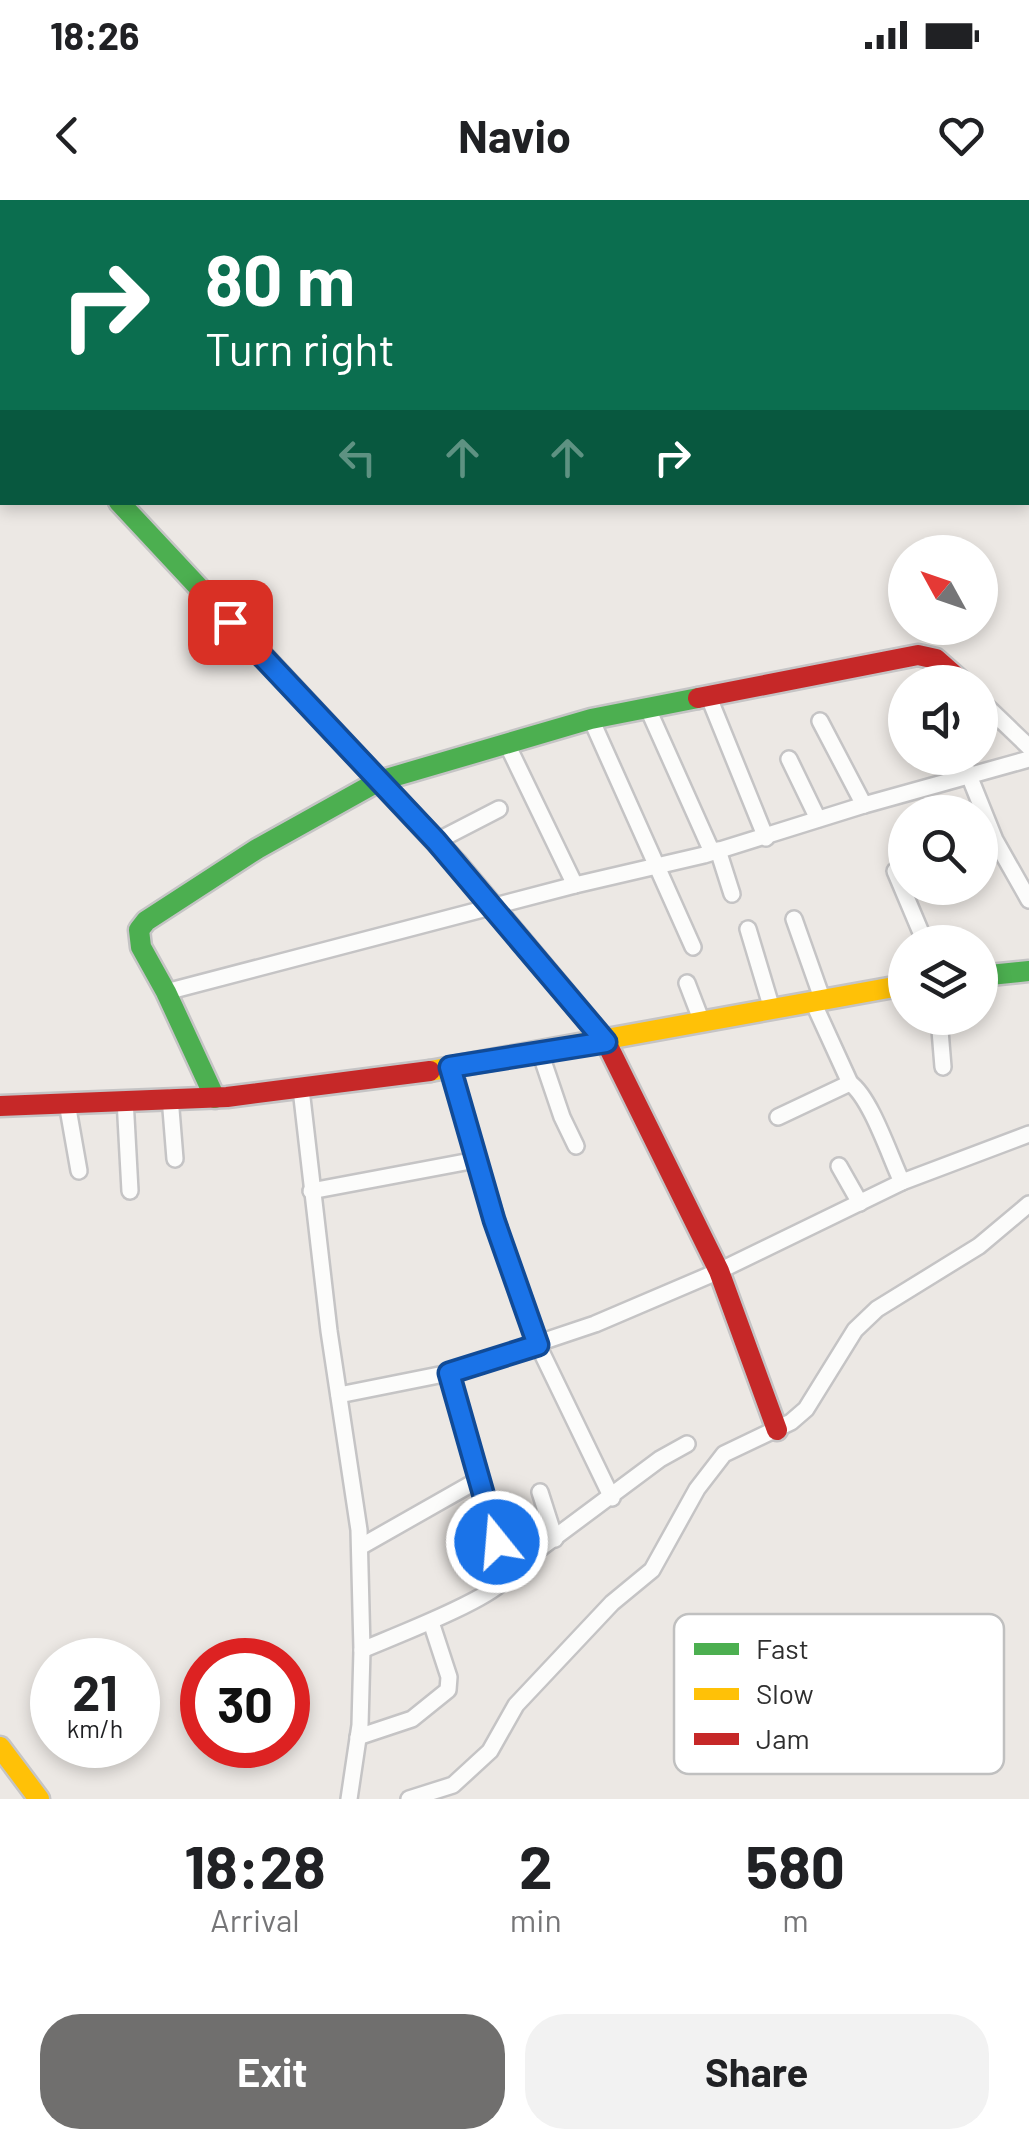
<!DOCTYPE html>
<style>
body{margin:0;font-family:Barlow,sans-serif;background:#f2f2f2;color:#202124;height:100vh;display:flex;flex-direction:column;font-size:38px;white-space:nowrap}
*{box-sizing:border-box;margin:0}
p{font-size:32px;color:#757577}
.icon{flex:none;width:55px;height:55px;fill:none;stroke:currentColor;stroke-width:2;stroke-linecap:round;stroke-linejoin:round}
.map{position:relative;height:1599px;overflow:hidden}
.details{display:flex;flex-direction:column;background:#fff;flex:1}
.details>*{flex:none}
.top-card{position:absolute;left:0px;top:0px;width:1030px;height:305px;box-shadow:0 5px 15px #0003;background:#0b6e4f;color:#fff;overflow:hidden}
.needle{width:65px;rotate:310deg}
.fabs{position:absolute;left:888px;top:335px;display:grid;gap:20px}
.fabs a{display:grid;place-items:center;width:110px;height:110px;border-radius:50%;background:#fff;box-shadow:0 5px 15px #0003;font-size:50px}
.speed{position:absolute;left:30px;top:1438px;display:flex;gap:20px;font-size:50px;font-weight:700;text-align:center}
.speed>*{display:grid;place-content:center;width:130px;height:130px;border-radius:50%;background:#fff;box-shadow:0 5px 15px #0003;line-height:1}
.speed small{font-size:25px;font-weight:400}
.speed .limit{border:15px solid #d22;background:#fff;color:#111}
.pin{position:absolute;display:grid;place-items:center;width:85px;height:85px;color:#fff;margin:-42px;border-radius:20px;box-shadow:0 5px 15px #0006}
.me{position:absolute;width:110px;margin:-55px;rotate:343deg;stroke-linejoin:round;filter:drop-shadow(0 0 8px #0008)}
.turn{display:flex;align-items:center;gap:35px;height:210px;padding:0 40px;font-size:45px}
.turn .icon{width:130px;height:130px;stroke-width:2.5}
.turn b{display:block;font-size:70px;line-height:85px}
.lanes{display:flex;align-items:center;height:95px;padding:0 40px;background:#0003;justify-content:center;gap:50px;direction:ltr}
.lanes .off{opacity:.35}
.eta{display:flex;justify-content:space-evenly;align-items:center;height:170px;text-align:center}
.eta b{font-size:60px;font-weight:700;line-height:70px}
.cta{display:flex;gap:20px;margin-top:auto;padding:20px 40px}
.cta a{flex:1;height:115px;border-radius:40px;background:#706f6e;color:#fff;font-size:40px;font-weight:700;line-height:115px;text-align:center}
.cta a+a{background:#f2f2f2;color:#202124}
.status{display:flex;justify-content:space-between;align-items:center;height:70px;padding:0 50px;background:#fff;direction:ltr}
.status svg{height:28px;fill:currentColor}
header{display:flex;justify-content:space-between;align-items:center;height:130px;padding:0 40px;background:#fff;font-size:45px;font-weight:700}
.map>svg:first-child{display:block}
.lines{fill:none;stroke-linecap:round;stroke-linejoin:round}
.street-casing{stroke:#c5c4c5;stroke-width:20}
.fast-casing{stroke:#c5c4c5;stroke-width:25}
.slow-casing{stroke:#c5c4c5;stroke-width:25}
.jam-casing{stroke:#c5c4c5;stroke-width:25}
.street{stroke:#fcfcfb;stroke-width:15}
.fast{stroke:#4caf50;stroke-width:20}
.slow{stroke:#ffc107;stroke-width:20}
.jam{stroke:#c62828;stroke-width:20}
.route-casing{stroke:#114b97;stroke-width:25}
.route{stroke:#1a73e8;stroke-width:18}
.key{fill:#fff;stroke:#c0c0c0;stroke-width:2.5}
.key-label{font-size:28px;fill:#2e2e2e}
</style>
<div class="status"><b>18:26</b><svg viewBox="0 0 49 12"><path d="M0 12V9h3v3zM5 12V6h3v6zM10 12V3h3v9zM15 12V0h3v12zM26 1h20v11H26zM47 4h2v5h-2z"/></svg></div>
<header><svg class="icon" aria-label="back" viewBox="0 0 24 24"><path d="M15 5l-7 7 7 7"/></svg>Navio<svg class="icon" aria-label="heart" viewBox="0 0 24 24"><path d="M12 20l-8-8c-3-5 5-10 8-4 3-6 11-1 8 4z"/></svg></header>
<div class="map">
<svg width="1029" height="1599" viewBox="0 0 1029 1599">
<rect width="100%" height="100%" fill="#ece8e4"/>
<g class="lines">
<g class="street-casing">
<g id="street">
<polyline points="0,167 2,170"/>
<polyline points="708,495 766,638"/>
<polyline points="980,500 1029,547"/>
<polyline points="648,509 712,652"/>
<polyline points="591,519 693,747"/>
<polyline points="820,521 864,605"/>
<polyline points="506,542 575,685"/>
<polyline points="962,558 995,640 1029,700"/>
<polyline points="789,559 818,619"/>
<polyline points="437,641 499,609"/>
<polyline points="718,650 732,694"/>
<polyline points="895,671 925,742"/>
<polyline points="794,719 823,801"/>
<polyline points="748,729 772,809"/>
<polyline points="687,783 702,822"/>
<polyline points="166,792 575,685 704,655 864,605 1029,559"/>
<polyline points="939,818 943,867"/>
<polyline points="541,855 562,917 576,946"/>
<polyline points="450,867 521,1101 538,1145 612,1298"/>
<path d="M850,883C871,898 890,957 902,982"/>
<polyline points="301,889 329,1131 359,1330 362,1450 360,1525 349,1599"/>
<polyline points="170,897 175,959"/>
<polyline points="125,899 130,991"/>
<polyline points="67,903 79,971"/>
<polyline points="778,917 850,883 813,802"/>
<polyline points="839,966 860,1003"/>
<polyline points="311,991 476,960"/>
<polyline points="339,1195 449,1173 595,1124 719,1071 902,982 1029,934"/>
<polyline points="540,1292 555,1339"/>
<polyline points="360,1347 478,1280"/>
<polyline points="507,1373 660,1259 687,1244"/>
<path d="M362,1450C390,1438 492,1399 506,1378L449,1173"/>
<polyline points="358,1537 412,1519 448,1490 449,1477 431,1422"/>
<polyline points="409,1599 453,1585 490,1551 516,1505 612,1403 652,1370 697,1289 724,1254 791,1222 806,1209 855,1130 877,1109 979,1046 1029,1004"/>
</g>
</g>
<g class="fast-casing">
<g id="fast">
<polyline points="119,302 457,664"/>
<polyline points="980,776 1029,771"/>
<polyline points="215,898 166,792 141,747 139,730 146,721 257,649 379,581 591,519 698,498"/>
</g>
</g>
<g class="slow-casing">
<g id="slow">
<polyline points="430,871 905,785"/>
<polyline points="0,1547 39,1599"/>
</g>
</g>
<g class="jam-casing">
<g id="jam">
<polyline points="698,498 918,455 936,459 962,482"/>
<polyline points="457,664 606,842 719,1071 777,1230"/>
<polyline points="0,906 227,897 430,871"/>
</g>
</g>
<use href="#street" class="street"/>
<use href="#fast" class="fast"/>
<use href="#slow" class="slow"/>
<use href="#jam" class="jam"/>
</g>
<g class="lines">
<g class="route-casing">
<polyline id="route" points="230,422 436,641 606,842 450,867 494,1020 538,1145 449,1173 497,1342"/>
</g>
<use href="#route" class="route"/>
</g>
<rect x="674" y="1414" width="330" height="160" rx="15" class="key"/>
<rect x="694" y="1443" width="45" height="12" fill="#4caf50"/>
<rect x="694" y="1488" width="45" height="12" fill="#ffc107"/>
<rect x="694" y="1533" width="45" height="12" fill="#c62828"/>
<g class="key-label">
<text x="756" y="1459">Fast</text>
<text x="756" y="1504">Slow</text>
<text x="756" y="1549">Jam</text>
</g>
</svg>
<div class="fabs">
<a><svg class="needle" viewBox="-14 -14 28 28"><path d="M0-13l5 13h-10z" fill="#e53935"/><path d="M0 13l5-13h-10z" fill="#757577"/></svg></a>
<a><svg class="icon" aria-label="sound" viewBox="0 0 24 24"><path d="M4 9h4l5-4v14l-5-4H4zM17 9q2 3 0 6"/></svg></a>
<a><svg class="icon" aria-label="search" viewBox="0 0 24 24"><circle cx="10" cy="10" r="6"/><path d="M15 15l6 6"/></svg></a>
<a><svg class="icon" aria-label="layers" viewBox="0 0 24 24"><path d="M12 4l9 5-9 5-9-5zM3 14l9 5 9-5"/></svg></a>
</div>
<div class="speed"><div>21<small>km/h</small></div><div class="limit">30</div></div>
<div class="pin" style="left:230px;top:422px;background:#d93025"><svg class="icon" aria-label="arrive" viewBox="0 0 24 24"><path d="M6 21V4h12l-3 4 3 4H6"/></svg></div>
<svg class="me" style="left:497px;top:1342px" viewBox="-20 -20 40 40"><circle r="17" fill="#1a73e8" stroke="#fff" stroke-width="3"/><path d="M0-11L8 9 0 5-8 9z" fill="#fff"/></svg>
<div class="top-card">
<div class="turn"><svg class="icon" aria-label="right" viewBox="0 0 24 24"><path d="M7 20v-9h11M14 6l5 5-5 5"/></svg><div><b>80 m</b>Turn right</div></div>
<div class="lanes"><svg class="icon off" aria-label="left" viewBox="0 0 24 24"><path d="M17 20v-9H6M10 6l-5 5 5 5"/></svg><svg class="icon off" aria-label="ahead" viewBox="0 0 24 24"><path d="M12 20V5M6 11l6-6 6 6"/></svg><svg class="icon off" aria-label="ahead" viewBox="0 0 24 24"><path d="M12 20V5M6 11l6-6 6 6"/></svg><svg class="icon" aria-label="right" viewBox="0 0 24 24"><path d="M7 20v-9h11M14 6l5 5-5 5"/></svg></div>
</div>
</div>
<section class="details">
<div class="eta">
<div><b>18:28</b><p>Arrival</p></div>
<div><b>2</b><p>min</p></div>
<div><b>580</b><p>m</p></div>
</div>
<div class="cta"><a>Exit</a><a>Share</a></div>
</section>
